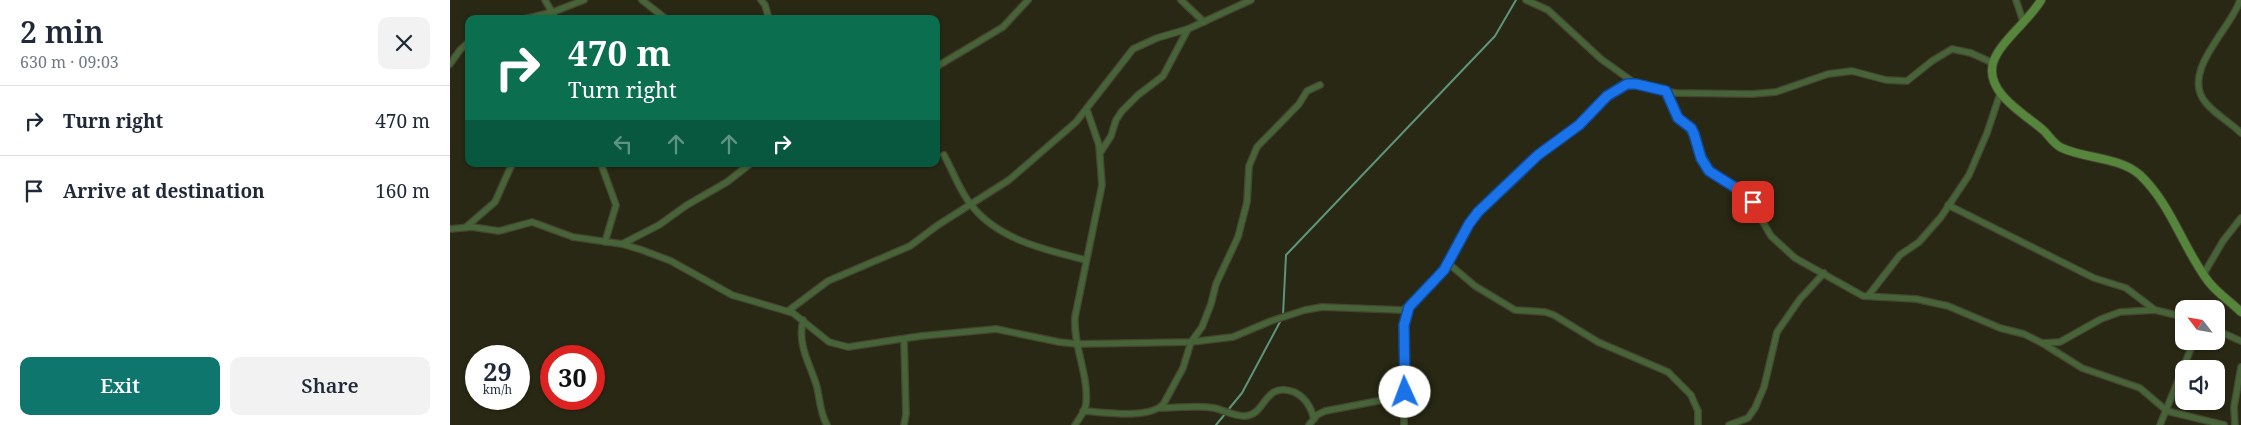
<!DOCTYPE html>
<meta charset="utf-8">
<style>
body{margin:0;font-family:"Noto Serif",serif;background:#f2f2f3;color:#1f2937;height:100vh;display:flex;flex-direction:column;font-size:19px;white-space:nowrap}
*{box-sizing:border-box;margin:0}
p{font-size:16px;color:#747a83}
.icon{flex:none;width:28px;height:28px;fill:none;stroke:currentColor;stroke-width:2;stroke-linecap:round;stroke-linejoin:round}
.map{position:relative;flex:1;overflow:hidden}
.panel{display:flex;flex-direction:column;background:#fff;width:450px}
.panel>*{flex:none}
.guide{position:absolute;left:15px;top:15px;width:475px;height:152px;border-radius:10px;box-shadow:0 1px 4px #0004;background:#0b6e4f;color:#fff;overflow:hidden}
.needle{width:32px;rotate:301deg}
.fabs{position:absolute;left:1725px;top:300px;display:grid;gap:10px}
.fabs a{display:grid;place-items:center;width:50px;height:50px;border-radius:10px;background:#fff;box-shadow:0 1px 4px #0004;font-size:25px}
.speed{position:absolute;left:15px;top:345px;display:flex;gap:10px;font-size:25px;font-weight:700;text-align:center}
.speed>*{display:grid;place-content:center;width:65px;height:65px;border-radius:50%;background:#fff;box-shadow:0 1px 4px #0004;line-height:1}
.speed small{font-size:12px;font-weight:400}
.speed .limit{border:8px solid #d22;background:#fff;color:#111}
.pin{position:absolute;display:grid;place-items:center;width:42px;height:42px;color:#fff;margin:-21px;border-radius:10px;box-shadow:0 2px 8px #0006}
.me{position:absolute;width:55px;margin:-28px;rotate:358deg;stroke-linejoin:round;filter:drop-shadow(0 0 4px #0008)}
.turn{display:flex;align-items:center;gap:18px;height:105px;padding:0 20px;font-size:22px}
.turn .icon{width:65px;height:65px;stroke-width:2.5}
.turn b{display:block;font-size:35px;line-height:42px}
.lanes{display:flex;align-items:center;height:48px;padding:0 20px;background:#0003;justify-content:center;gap:25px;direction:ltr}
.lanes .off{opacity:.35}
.round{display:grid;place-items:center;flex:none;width:52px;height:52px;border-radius:10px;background:#f2f2f3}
.headline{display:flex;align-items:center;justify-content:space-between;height:85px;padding:0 20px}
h1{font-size:30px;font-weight:600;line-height:38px}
.action{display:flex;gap:10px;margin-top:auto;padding:10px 20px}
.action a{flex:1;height:58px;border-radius:10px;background:#0f766e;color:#fff;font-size:20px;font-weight:600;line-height:58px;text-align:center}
.action a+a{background:#f2f2f3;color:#1f2937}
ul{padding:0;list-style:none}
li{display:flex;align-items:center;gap:15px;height:70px;padding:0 20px;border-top:1px solid #e0e1e3}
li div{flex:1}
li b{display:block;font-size:19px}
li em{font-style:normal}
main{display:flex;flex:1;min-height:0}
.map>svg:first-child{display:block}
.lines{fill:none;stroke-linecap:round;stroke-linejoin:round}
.stream{stroke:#5e947b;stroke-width:2}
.street-casing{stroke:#454532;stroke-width:8}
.secondary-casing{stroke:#454532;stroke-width:10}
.street{stroke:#466437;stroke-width:5.5}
.secondary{stroke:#56863c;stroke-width:8}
.route-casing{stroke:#114b97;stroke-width:12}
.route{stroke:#1a73e8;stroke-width:9}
</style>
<main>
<section class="panel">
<div class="headline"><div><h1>2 min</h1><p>630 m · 09:03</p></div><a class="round"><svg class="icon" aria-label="close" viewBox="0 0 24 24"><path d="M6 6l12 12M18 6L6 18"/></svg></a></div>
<ul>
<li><svg class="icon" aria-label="right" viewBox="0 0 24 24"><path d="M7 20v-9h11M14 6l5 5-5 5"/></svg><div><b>Turn right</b></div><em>470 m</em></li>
<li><svg class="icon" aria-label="arrive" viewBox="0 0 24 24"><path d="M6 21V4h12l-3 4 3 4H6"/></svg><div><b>Arrive at destination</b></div><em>160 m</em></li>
</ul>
<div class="action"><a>Exit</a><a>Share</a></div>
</section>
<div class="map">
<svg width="1791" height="425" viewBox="0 0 1791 425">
<rect width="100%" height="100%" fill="#282814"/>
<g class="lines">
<g class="stream">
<polyline points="833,315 836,255 1045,36 1066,0"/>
<polyline points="778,410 792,393 831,320"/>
<polyline points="766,425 775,414"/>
</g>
<g class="street-casing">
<g id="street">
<polyline points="95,0 106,19"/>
<polyline points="192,0 216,19"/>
<polyline points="311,0 315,5 319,19"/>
<polyline points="731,0 754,22"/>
<polyline points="1076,0 1098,10 1151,59 1186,84"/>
<polyline points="1566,0 1573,21"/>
<path d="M1790,0C1782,28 1729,72 1756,103C1766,115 1780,122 1791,133"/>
<polyline points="75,19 103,12 134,0"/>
<polyline points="0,64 10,50 19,42"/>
<polyline points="486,67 553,27 578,0"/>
<polyline points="1216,91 1228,117 1241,127 1244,134 1255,165 1259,171 1297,195 1321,236 1345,258 1413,296 1466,299 1498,306 1550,328 1574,334 1592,343 1610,342 1651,319 1670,312 1705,310 1734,317"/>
<polyline points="650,153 661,136 666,120 672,111 688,95 713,76 738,29"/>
<path d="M494,155C503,171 510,192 522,206C549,240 596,250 636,260"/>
<polyline points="151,164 166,205 155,242"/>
<polyline points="1498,205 1644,278 1676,288 1705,310"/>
<polyline points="16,227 45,202 62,164"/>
<polyline points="0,229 22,227 49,231 82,222 123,237 172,244 192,250 221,261 282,295 343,313 379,342 398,347 471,336 546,329 609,342 627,344 741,342 783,337 821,321 855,310 872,307 952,310 959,307 994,270 1019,224 1042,198 1088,155 1129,125 1157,95 1168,89 1177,85 1186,84 1204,90 1226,93 1302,94 1326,92 1378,74 1402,71 1436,80 1457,81 1482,61 1502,49 1521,53 1543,63"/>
<polyline points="172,244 209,225 237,205 277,182 300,164"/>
<polyline points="998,263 1025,286 1065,310 1095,312 1104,315 1148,342 1218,372 1241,395 1248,411 1248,425"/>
<polyline points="1753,275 1773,241 1791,218"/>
<polyline points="1418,296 1450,255 1469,242 1491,217 1519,175 1537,133 1550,94"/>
<polyline points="338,311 378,281 460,246 488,225 559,180 626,122 683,49 707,38 738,29 801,0"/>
<path d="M353,320C347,346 360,363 367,387C370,400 370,413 377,425"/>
<polyline points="1766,330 1791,341"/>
<polyline points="1592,343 1632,368 1690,388 1717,411 1774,425"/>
<path d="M711,408C728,408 747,405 764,408C774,410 783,416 794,416C816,417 813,380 844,392C855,397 861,407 864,419"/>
<path d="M633,411C653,412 702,420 714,403L733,368L741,342L752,327L761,304L766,284L788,237L797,202L799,166L807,147L849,104L857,91L870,85"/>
<polyline points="454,425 456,414 454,339"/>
<path d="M625,425C629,418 635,412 636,404C639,375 623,346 625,317L652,185L649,145L637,110"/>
<polyline points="859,425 867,415 875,411 938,399 955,392"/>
<polyline points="954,425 954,325 959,307"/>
<polyline points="1279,425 1298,418 1305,408 1314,387 1327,332 1350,299 1374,273"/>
<polyline points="1710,425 1744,341"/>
<polyline points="1785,425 1784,407 1791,367"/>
</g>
</g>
<g class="secondary-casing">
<path id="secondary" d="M1591,0C1580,20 1549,42 1543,63C1535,93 1575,114 1593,130C1599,135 1603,144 1612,148C1636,159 1670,157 1690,175C1721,204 1733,248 1758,281C1767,293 1780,301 1791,312"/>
</g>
<use href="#street" class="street"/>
<use href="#secondary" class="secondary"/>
</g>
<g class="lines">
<g class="route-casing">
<polyline id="route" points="955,392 954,325 959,307 994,270 1019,224 1028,212 1088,155 1129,125 1157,96 1177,84 1186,84 1216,91 1228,118 1241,128 1244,134 1251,158 1259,171 1297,195 1303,202"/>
</g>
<use href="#route" class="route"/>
</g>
</svg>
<div class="fabs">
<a><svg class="needle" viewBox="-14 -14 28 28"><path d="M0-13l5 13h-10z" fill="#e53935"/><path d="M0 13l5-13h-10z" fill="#747a83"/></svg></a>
<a><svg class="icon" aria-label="sound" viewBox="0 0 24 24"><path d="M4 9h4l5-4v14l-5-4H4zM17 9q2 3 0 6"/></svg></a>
</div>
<div class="speed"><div>29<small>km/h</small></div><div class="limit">30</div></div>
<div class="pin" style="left:1303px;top:202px;background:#d93025"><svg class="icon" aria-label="arrive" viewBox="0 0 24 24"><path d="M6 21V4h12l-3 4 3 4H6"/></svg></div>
<svg class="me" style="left:955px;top:392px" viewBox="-20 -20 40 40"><circle r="19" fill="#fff"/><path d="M0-13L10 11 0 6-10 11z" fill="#1a73e8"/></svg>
<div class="guide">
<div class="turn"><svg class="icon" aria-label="right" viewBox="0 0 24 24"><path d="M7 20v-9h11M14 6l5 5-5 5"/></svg><div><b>470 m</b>Turn right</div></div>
<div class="lanes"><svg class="icon off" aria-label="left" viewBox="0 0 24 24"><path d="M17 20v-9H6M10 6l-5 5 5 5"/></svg><svg class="icon off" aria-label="ahead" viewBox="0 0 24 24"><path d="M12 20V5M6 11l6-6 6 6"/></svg><svg class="icon off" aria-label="ahead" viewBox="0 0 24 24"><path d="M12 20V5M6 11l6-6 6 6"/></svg><svg class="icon" aria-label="right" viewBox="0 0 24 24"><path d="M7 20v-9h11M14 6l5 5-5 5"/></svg></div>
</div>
</div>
</main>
